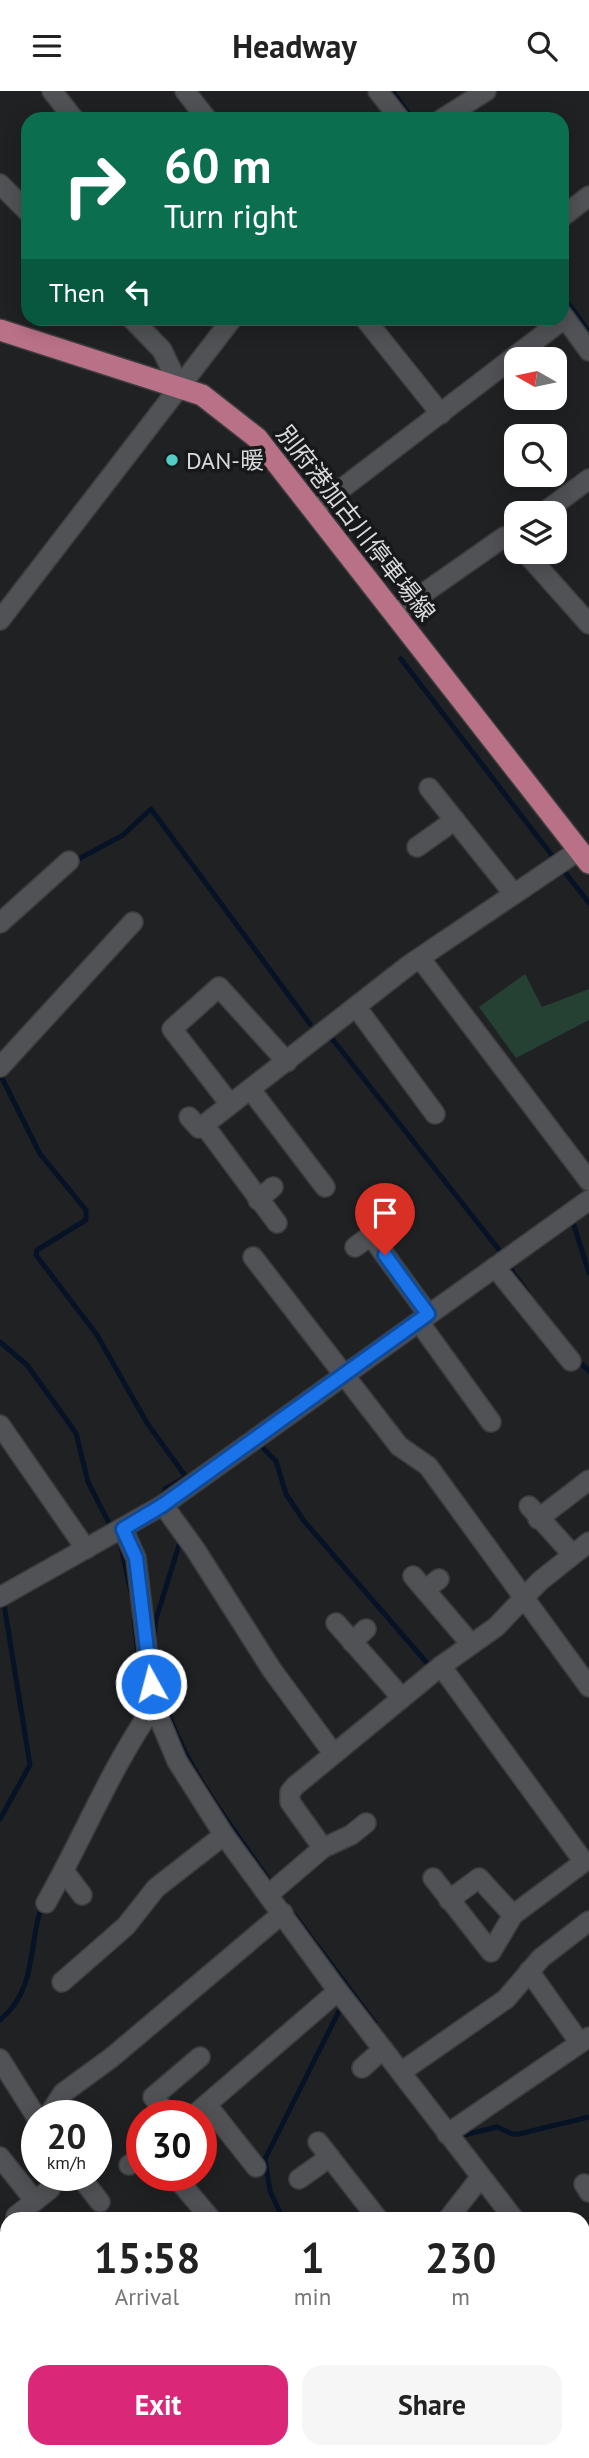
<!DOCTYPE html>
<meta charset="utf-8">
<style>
body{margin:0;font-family:"PT Sans","Noto Sans JP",sans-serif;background:#f6f6f6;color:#222;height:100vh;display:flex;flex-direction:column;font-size:26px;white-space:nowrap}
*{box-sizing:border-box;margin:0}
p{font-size:23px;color:#767676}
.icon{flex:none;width:38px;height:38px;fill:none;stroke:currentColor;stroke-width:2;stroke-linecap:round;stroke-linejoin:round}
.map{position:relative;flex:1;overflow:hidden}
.sheet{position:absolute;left:0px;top:2121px;width:590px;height:247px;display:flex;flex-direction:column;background:#fff;border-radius:21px 21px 0 0;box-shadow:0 4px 18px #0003}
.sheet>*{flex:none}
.hud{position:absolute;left:21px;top:21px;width:548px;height:214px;border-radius:21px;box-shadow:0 4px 18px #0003;background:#0b6e4f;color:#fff;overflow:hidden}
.needle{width:46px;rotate:279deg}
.buttons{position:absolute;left:504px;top:256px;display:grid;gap:14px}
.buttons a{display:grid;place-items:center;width:63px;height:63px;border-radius:14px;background:#fff;box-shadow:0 4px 18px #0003;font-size:35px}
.speed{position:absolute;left:21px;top:2009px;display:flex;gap:14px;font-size:35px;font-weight:700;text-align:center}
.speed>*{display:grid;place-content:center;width:91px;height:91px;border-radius:50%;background:#fff;box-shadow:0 4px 18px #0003;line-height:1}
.speed small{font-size:18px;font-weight:400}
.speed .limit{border:10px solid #d22;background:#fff;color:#111}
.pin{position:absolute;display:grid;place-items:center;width:60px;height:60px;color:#fff;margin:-72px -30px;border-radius:50% 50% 50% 0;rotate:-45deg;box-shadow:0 0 7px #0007}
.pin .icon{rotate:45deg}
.me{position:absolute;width:77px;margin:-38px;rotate:353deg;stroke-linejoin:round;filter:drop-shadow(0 0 5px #0008)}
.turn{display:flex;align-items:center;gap:24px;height:147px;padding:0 28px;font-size:32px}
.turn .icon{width:91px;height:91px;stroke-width:2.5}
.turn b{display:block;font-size:49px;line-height:60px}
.then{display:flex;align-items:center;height:66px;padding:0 28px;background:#0003;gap:14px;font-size:26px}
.eta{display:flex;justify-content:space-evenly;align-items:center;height:119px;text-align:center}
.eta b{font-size:42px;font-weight:700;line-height:49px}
.primary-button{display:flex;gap:14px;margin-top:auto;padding:14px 28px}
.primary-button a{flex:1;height:80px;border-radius:21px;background:#db2777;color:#fff;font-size:28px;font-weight:700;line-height:80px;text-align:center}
.primary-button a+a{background:#f6f6f6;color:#222}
header{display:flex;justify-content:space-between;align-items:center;height:91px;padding:0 28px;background:#fff;font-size:32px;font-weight:700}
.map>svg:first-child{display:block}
.green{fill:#254134}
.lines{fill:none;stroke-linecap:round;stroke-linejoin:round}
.stream{stroke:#061226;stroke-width:5}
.minor-casing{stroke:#3c3c3e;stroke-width:22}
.major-casing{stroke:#3c3c3e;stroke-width:24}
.minor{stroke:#515255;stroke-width:19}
.major{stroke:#b97187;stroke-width:21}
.route-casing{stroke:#114b97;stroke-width:18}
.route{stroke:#1a73e8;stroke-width:12}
.poi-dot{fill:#54cdc7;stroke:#17181a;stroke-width:2.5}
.labels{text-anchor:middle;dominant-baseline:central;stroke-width:7;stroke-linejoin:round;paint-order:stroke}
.poi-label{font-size:24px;fill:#d9d9db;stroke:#17181a;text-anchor:start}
.street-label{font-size:24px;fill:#d9d9db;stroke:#17181a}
</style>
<header><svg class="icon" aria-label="menu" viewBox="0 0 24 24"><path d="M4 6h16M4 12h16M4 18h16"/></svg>Headway<svg class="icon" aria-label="search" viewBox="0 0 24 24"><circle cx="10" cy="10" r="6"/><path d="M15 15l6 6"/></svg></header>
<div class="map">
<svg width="589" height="2367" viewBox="0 0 589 2367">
<rect width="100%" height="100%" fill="#202123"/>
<polygon class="green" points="525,883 542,916 589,898 589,929 516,967 479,916"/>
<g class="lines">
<g class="stream">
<polyline points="392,0 409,23"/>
<polyline points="562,204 589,241"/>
<polyline points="401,568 557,771"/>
<polyline points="73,771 123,744 151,718 310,933"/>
<polyline points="564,780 589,812"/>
<polyline points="326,947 330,945 500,1160"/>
<polyline points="2,987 40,1063 86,1119 86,1129 37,1159 36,1164 97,1244 147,1332 186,1386 165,1398 163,1404"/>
<polyline points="572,1128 589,1182"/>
<polyline points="511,1172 511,1179 528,1202"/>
<polyline points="0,1251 27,1274 76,1342 88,1391 112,1438"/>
<polyline points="577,1269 589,1280"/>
<polyline points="258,1352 276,1370 286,1403 304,1430 427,1572"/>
<polyline points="121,1456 131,1501"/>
<polyline points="134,1528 141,1588"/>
<polyline points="154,1546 156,1528 180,1451"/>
<path d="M161,1593C173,1663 232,1735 271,1792"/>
<polyline points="0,1728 30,1674 4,1513"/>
<polyline points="295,1825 375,1932"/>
<path d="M0,1929C38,1898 28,1852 42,1814"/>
<polyline points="460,2045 497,2036 512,2043 519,2043 589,2026"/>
<polyline points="283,2128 270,2100 265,2068 339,1920"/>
<polyline points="0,2171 7,2179"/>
<polyline points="583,2262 589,2271"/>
<polyline points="390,2367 396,2361"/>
</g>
<g class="minor-casing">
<g id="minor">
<polyline points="52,0 74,28"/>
<polyline points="185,0 207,28"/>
<polyline points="378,0 400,28"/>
<polyline points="442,28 486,0"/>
<polyline points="0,93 28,121"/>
<polyline points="562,126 589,105"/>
<polyline points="562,223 589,260"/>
<polyline points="132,228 162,259 180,297"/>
<polyline points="365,228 441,323"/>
<polyline points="315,418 565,227"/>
<polyline points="543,422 589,388"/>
<polyline points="524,460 589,533"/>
<polyline points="394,523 504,446 516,443"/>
<polyline points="0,529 232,228"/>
<polyline points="429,697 514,803"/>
<polyline points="417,756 455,729"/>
<polyline points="0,832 69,770"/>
<polyline points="420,867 589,1090"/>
<polyline points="357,917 435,1023"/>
<polyline points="0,976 133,831"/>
<polyline points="251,999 325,1096"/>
<polyline points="230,1013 172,938 219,896 287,971"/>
<polyline points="189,1026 199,1037 204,1034 277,1132"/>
<polyline points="204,1034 409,874 578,760"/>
<polyline points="258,1109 273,1096"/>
<polyline points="371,1145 428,1223"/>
<polyline points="355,1156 390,1130"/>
<polyline points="253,1166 399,1355 428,1375 589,1596"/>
<polyline points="495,1176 571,1270"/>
<polyline points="419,1231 491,1331"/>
<polyline points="0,1334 86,1458"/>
<polyline points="163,1414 195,1458 272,1579 333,1662"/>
<polyline points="529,1415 572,1463"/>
<polyline points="538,1428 589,1389"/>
<polyline points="123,1438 136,1467 154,1615 177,1670 224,1744 338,1900 514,2128"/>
<polyline points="413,1485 471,1553"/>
<polyline points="425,1499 439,1488"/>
<polyline points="0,1506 163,1414 589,1109"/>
<polyline points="336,1532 402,1607"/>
<polyline points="352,1551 366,1538"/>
<polyline points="323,1757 351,1744 366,1732"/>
<polyline points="64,1780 82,1804"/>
<polyline points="433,1787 491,1861 513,1824 584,1771 441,1575"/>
<polyline points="268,1804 323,1757 290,1711 290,1701 295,1695 441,1575 496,1536 540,1490 589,1451"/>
<polyline points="449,1809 479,1787 513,1824"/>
<path d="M46,1812C83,1747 111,1676 154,1615"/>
<polyline points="529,1880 580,1952"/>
<polyline points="62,1891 126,1835 156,1797 224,1744"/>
<polyline points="0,1968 37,2027"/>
<polyline points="362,1977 383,1958"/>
<polyline points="401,1981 506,1908 541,1867 589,1830"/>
<polyline points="207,2014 256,2076"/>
<polyline points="48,2025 63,2002 111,1967 283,1822"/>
<polyline points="170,2025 153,2006 200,1966"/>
<polyline points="193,2025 338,1900"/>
<polyline points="447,2043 589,1946"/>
<polyline points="318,2051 378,2128"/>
<polyline points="0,2066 35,2110"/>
<polyline points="129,2074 142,2065"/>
<polyline points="79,2084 100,2111"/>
<polyline points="174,2084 211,2128"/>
<polyline points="299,2088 330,2066"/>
<polyline points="584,2093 589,2101"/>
<polyline points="16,2125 50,2098 53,2084"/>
<polyline points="448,2128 480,2087"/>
<polyline points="0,2226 7,2237"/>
<polyline points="583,2246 589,2256"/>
<polyline points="0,2288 7,2283"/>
<polyline points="0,2319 7,2330"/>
<polyline points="27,2361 31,2367"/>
<polyline points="97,2367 107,2361"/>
</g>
</g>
<g class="major-casing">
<polyline id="major" points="0,239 202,304 257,347 589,772"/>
</g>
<use href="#minor" class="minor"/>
<use href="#major" class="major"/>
</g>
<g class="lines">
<g class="route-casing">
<polyline id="route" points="151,1593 136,1467 123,1438 163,1414 428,1223 385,1164"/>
</g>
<use href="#route" class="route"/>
</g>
<circle class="poi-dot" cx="172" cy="369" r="7"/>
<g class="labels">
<g class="poi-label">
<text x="186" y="369">DAN-暖</text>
</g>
<g class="street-label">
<text transform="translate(356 432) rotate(52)">別府港加古川停車場線</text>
</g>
</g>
</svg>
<div class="buttons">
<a><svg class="needle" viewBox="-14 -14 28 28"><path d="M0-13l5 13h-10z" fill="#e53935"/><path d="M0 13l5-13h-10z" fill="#767676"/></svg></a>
<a><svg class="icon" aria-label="search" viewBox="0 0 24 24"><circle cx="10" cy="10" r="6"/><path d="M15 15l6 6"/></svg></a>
<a><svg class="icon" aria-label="layers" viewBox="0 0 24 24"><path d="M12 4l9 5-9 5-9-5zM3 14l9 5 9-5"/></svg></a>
</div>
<div class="speed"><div>20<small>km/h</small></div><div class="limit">30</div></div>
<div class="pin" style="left:385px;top:1164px;background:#d93025"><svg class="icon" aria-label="arrive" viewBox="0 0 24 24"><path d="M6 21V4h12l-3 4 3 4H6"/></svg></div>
<svg class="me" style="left:151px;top:1593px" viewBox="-20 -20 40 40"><circle r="17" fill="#1a73e8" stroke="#fff" stroke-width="3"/><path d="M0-11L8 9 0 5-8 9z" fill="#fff"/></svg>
<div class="hud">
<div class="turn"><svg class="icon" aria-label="right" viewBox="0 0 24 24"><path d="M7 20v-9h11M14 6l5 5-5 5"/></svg><div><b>60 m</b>Turn right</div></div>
<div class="then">Then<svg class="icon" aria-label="left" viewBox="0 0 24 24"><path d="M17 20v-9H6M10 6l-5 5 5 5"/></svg></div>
</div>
<section class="sheet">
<div class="eta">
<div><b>15:58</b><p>Arrival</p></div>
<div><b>1</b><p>min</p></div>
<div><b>230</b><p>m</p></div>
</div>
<div class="primary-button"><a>Exit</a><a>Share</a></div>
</section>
</div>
